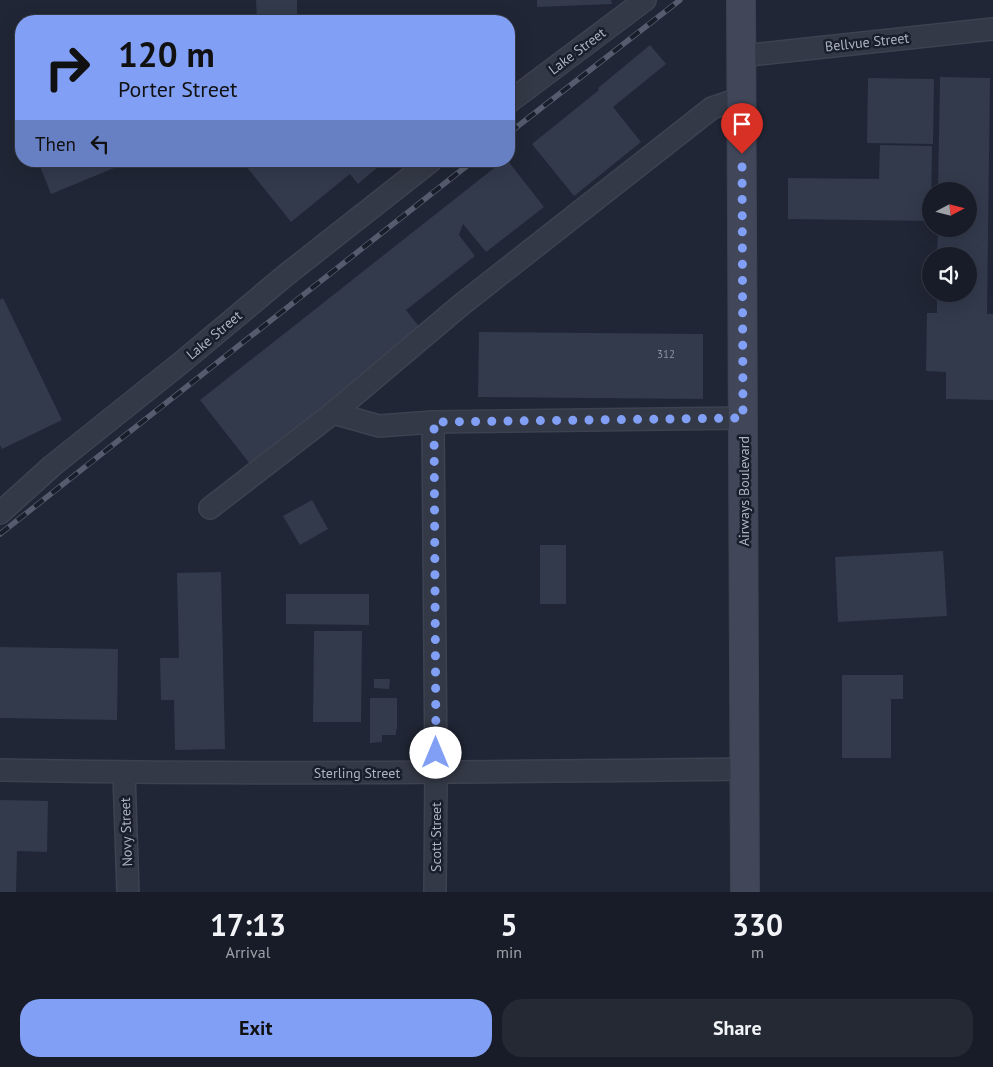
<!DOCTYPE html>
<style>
body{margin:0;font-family:"PT Sans",sans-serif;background:#252934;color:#f1f3f6;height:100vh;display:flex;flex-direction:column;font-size:19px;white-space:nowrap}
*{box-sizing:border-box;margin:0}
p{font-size:16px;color:#9fa1a8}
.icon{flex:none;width:28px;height:28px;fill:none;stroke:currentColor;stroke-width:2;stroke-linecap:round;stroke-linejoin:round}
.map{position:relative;height:892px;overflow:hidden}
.side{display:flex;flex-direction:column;background:#181c28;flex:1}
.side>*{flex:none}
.hud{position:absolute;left:15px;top:15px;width:500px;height:152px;border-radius:20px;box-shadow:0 5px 20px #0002,0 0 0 1px #363a45;background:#819ff4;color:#111;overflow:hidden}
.needle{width:32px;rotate:83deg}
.controls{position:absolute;left:922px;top:182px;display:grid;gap:10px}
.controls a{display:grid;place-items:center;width:55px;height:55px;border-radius:50%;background:#181c28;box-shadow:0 5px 20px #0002,0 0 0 1px #363a45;font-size:25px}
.pin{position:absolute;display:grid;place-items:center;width:42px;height:42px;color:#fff;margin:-51px -21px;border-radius:50% 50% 50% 0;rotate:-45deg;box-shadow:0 0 5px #0007}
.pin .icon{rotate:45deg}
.me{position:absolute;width:55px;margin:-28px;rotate:0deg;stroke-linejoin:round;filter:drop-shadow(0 0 4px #0008)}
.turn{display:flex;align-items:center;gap:18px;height:105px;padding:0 20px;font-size:22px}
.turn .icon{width:65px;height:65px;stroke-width:2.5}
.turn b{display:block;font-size:35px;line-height:42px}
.then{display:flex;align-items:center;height:48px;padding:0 20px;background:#0003;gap:10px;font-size:19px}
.eta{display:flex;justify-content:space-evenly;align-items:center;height:85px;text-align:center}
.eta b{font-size:30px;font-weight:800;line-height:35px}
.primary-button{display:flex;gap:10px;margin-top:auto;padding:10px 20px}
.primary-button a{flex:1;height:58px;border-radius:20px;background:#819ff4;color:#111;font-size:20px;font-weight:800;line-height:58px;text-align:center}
.primary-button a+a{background:#252934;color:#f1f3f6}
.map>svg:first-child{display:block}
.building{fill:#323a4c}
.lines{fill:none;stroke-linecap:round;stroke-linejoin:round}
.minor-casing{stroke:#3d4250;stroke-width:24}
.secondary-casing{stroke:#3d4250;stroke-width:30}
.minor{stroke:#333946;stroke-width:21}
.secondary{stroke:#414759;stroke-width:28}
.rail-casing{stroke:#555c6d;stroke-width:5.5}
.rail{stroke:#191e2b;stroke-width:4;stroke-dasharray:11;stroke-linecap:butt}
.route{stroke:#819ff4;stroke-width:9;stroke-dasharray:0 16.2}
.labels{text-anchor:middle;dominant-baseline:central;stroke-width:5;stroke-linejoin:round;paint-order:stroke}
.number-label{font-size:11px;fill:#8c93a3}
.street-label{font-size:14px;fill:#adb3c3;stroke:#191e2b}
</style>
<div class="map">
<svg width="993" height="892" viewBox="0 0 993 892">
<rect width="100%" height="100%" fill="#202635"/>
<g class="building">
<polygon points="256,0 297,0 297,21 257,21"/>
<polygon points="537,0 611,0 612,4 537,7"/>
<polygon points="650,45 666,64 613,107 641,142 574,196 532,144 599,90 598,88"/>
<polygon points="940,77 990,78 987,314 993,314 993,400 946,399 946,372 926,371 927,313 937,313 937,294 969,294 969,256 937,256 938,229 969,229 969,191 938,191"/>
<polygon points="868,78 934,79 933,144 867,143"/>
<polygon points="880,145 932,146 931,221 788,219 788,178 879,179"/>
<polygon points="38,161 131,161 51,194"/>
<polygon points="242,161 385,161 358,184 350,174 291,222"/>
<polygon points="503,161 508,161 544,207 486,252 463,224 459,235 475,256 406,310 421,329 250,464 200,400"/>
<polygon points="3,298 62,420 2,449 0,445 0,300"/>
<polygon points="479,332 703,334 703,399 478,397"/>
<polygon points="312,500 328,529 300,545 283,516"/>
<rect x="540" y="545" width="26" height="59"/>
<polygon points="943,551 947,616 838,622 835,557"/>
<polygon points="221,572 225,749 175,750 174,700 161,700 160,658 179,658 177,573"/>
<polygon points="286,594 369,594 369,625 286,624"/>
<polygon points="314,631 362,631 361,722 313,722"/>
<polygon points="0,647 118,649 117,720 0,718"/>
<polygon points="842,675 903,675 903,699 891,699 891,758 842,758"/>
<polygon points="374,679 390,679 389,689 374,688"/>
<polygon points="370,698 397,698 397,730 396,729 396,735 382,735 382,742 370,743"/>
<polygon points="0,800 48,801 47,852 17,851 16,892 0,892"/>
</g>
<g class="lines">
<g class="minor-casing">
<g id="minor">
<polyline points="741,56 993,29"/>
<polyline points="509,102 645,0"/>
<polyline points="333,413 379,426 433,422 743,418"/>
<polyline points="433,422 436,773 435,892"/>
<polyline points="210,508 333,413 461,305 712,108 742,98"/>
<polyline points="0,513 52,466 182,362 286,275 431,161"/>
<path d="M0,770C248,775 497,772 745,769"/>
<polyline points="124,773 128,892"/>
</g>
</g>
<g class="secondary-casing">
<polyline id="secondary" points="741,0 745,892"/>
</g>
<use href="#minor" class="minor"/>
<use href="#secondary" class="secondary"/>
<g class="rail-casing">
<g id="rail">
<polyline points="509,133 680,0"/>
<polyline points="0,534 473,161"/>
</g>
</g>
<use href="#rail" class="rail"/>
</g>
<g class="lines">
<polyline class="route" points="436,753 434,422 743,418 742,154"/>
</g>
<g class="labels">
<g class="number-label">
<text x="666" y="354">312</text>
</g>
<g class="street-label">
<text transform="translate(867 42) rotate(-6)">Bellvue Street</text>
<text transform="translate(577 51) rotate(-37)">Lake Street</text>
<text transform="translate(214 335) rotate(-40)">Lake Street</text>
<text transform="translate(744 491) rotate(-90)">Airways Boulevard</text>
<text x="357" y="773">Sterling Street</text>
<text transform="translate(126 832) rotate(-92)">Novy Street</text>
<text transform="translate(436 837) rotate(-90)">Scott Street</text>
</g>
</g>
</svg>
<div class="controls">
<a><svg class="needle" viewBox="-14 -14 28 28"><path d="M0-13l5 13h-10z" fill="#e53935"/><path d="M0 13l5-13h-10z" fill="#9fa1a8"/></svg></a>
<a><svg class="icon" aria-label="sound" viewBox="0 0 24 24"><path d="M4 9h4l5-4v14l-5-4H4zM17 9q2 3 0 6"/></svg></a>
</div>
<div class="pin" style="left:742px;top:154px;background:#d93025"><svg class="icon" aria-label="arrive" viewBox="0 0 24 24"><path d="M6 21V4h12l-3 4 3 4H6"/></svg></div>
<svg class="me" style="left:436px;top:753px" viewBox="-20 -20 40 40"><circle r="19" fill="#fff"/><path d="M0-13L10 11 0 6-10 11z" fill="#819ff4"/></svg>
<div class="hud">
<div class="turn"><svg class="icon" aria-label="right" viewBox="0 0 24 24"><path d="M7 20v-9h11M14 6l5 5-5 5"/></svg><div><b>120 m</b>Porter Street</div></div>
<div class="then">Then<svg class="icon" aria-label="left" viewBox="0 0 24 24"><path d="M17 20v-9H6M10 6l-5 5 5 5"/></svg></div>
</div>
</div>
<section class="side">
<div class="eta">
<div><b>17:13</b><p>Arrival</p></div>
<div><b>5</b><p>min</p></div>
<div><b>330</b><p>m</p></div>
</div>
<div class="primary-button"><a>Exit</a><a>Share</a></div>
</section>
